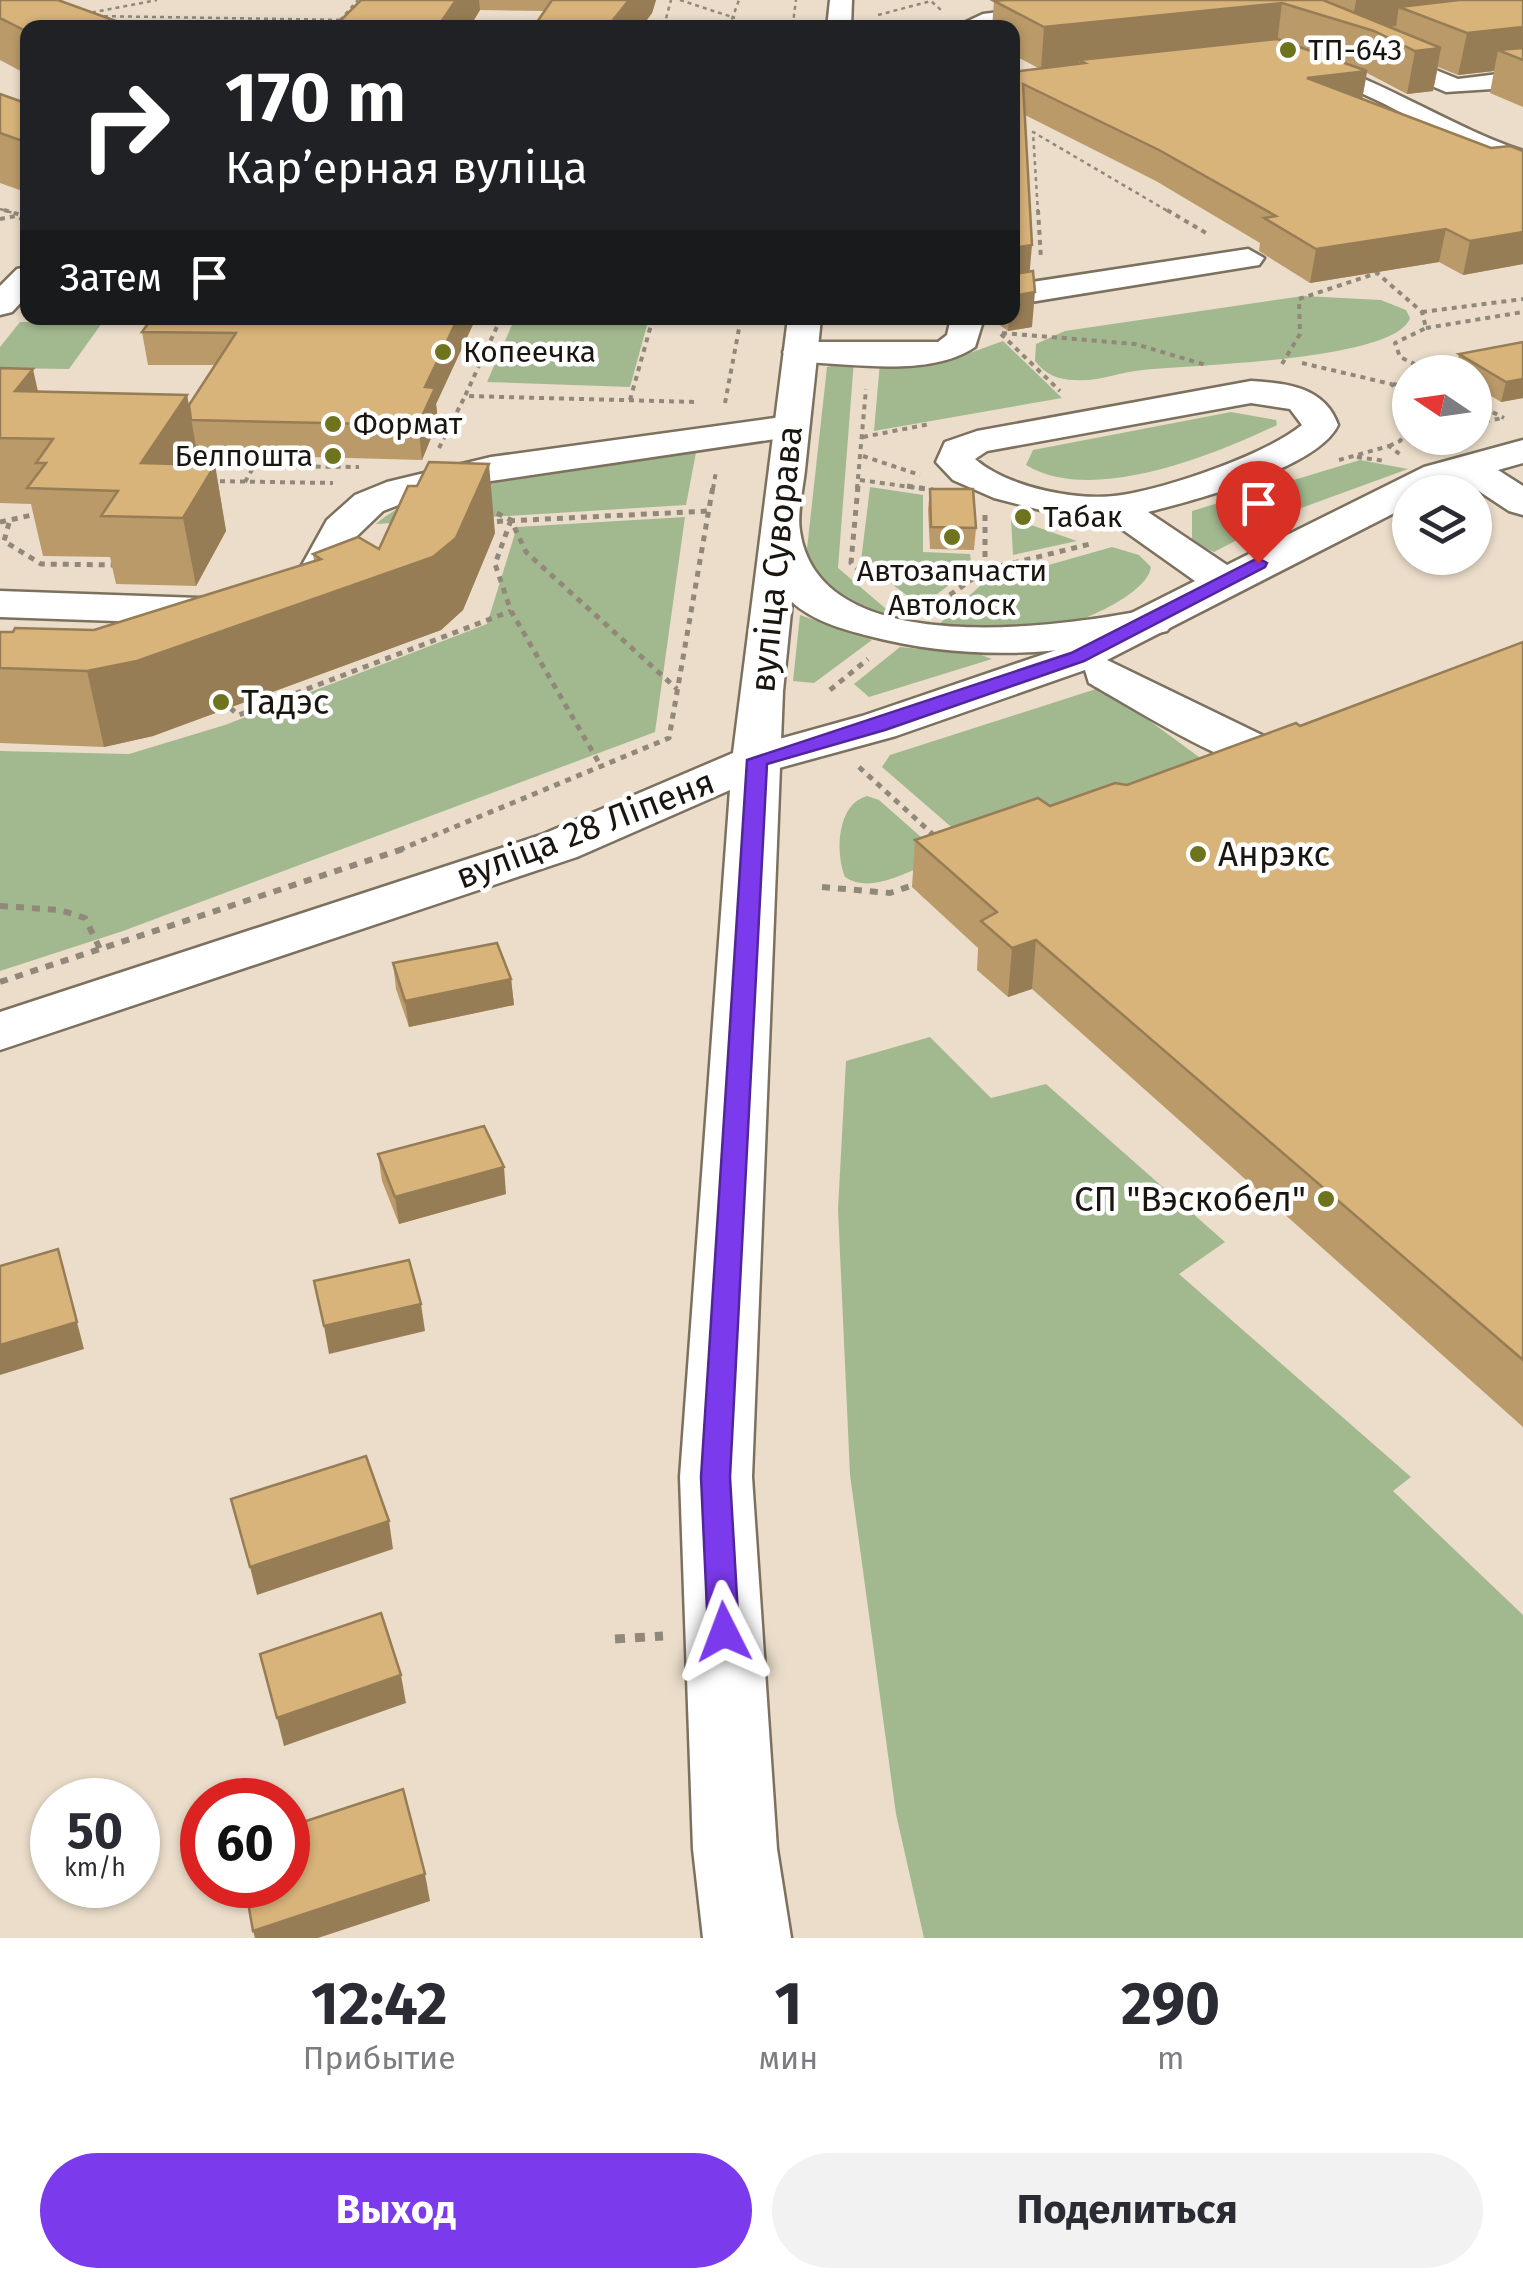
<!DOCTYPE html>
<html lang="ru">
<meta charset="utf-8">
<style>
body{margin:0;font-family:"Fira Sans",sans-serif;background:#f2f2f3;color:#2b2b33;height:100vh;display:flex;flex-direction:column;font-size:38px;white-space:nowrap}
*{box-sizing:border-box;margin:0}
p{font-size:32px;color:#7c7c81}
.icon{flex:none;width:55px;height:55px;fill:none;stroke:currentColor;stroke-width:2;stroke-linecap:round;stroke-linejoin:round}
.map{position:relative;height:1938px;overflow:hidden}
.side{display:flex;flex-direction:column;background:#fff;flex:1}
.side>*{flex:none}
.top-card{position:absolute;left:20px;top:20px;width:1000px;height:305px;border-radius:20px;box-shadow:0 2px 8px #0004;background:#202124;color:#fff;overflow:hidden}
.needle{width:65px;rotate:283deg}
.controls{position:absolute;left:1392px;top:355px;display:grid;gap:20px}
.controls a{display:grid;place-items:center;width:100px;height:100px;border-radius:50%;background:#fff;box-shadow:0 2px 8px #0004;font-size:50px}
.speed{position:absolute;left:30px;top:1778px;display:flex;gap:20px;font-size:50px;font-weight:700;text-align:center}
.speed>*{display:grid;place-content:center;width:130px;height:130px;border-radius:50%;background:#fff;box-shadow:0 2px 8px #0004;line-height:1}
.speed small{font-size:25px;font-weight:400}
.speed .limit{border:15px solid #d22;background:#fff;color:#111}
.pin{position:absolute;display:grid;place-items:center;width:85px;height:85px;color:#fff;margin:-102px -42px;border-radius:50% 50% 50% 0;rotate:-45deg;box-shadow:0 0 10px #0007}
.pin .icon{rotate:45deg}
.me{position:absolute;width:110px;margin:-55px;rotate:357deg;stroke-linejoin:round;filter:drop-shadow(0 0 8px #0008)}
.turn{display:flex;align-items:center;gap:35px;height:210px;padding:0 40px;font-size:45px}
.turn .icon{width:130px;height:130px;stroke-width:2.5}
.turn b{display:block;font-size:70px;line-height:85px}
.then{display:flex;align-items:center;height:95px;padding:0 40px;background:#0003;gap:20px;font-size:38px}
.eta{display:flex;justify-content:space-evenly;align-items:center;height:170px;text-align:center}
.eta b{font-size:60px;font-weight:700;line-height:70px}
.primary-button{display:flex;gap:20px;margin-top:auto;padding:20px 40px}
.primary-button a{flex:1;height:115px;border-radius:60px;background:#7c3aed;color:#fff;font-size:40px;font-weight:700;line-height:115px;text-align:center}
.primary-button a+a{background:#f2f2f3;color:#2b2b33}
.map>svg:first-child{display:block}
.green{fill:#a2b98f}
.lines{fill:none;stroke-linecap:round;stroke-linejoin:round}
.minor-casing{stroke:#7c705f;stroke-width:5}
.major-casing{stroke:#7c705f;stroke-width:5}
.path-far4{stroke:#91887a;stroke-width:2.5;stroke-dasharray:4 4;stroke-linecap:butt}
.path-far3{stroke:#91887a;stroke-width:4;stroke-dasharray:5 5;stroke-linecap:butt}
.path-far2{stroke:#91887a;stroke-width:5;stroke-dasharray:6 6;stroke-linecap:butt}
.path-far1{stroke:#91887a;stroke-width:6;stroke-dasharray:8 8;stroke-linecap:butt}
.path{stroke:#91887a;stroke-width:9;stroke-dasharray:10 10;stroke-linecap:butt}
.minor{fill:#fff;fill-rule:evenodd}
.major{fill:#fff;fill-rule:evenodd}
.wall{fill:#ba9a69}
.shaded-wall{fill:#977d55}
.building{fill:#d8b37a;stroke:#977d55;stroke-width:2.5}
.route{fill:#7c3aed;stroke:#51269a;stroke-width:2.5}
.poi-dot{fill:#6e741d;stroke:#fff;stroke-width:4}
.labels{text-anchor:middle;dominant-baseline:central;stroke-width:9;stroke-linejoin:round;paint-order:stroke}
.far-poi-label{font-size:30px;fill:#1a160f;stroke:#fff;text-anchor:start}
.street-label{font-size:35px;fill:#1a160f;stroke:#fff}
.poi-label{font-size:35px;fill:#1a160f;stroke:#fff;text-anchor:start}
</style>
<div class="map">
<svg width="1523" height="1938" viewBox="0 0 1523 1938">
<rect width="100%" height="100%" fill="#ebddca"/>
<g class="green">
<path d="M1303,296L1381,300L1406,310L1410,318C1396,361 1188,365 1143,370C1120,372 1098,382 1075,380C1058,380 1045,374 1035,361L1036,344L1065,331Z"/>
<polygon points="515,318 649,318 630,387 487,382"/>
<polygon points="20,322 102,323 69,369 0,368 0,347"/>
<polygon points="1003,341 1062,398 874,431 880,362 942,363"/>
<path d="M854,360L838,568L898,619C858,616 819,598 806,558L827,367Z"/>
<path d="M1231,412L1276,420L1277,425C1212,456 1091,505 1026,465L1033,450Z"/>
<path d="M698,442L686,505L376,524C434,471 616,457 698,442Z"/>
<polygon points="1360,460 1408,469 1293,511 1214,552 1192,542 1192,511"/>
<polygon points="870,487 923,495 923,552 970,554 972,568 921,606 861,561"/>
<polygon points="685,517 655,732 123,931 0,971 0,751 129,754 225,725 487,624 517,527"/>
<polygon points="1011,518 1077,541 1013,555"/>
<path d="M1112,547L1139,555L1151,567C1147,597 1067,628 1039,633C1007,638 968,630 935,628L982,584Z"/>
<polygon points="800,615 872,640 814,683 793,681"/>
<polygon points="900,647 981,655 992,659 869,697 854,684"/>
<polygon points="1096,689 1113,694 1210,765 964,838 882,767 890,755"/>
<path d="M867,796L879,800L930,845L929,864C903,873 870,894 845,877C835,852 837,804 867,796Z"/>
<polygon points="930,1037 991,1098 1046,1084 1225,1242 1179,1274 1411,1477 1393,1491 1523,1615 1523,1938 924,1938 896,1814 850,1475 838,1209 846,1061"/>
</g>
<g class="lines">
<g class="minor-casing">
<g id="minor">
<polygon points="1096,0 1163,0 1152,7 987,28 953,28 983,14"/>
<polygon points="1231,0 1262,0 1458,79 1523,71 1523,87 1446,92"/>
<path d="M1293,54C1375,74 1443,124 1523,151V168C1459,153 1411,112 1351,89C1330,80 1308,77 1284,66L1281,61L1284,56Z"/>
<polygon points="1248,249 1264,258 1259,265 1012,305 1012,285"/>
<polygon points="28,267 28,295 12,312 0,315 0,286 17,269"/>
<path d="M951,318H984L975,347C929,378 853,363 800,362L788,359L783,352L788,345L800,342H938L947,335Z"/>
<path d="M1251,381C1287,383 1325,387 1338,425C1318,468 1195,500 1148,512L1227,565L1424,467L1523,440V463L1498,470L1523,486V515L1509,511L1462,480L1433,492H1410V505L1107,660L1270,739L1309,727L1326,731L1333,741C1322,756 1290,769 1271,770C1234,772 1125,703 1089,683L1085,670L896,736L757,774L740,770L733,760L740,750L862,716L1062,648L1195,581L1109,520L1060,515L994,498L953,480L936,462L945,442L977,431ZM1251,403L1290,409L1302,425C1265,455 1170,487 1122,495C1080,502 1008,488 975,459L987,451Z"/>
<polygon points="789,416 802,419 808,427 802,435 491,481 414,499 383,511 358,535 311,623 296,627 0,617 0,591 282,601 327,520 355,495 387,482 491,457"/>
</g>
</g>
<g class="major-casing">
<g id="major">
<polygon points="830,0 852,0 851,28 827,28"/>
<path d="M788,318H821C816,369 810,420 805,470C803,489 797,513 800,531C819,663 1061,627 1152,609L1167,613L1174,622L1167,631C1067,656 969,662 869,636C842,629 813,621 792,602L783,691L752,1477L777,1849L791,1938H703L693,1849L680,1477L730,790L577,857L0,1050V1012L541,835L733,753Z"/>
</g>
</g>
<g class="path-far4">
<polyline points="680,0 735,18"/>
<polyline points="84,14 157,0"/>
<polyline points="878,15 931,1 941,10"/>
<polyline points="96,16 349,20"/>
<polyline points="340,20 358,0"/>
<polyline points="466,22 544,24"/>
<polyline points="877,24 899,25"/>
<polyline points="636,26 730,28"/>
<polyline points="664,26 671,0"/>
<polyline points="729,27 739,0"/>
<polyline points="775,28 793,23 796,0"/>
<polyline points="0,209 13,213"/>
<polyline points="1038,213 1033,132 1171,213"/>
</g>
<g class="path-far3">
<polyline points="4,210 28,217"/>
<polyline points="1038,210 1041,259"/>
<polyline points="1167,210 1206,233"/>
<polyline points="0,219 16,216 28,222"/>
<polyline points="1422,312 1523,299"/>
<polyline points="501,318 465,396 697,402"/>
<polyline points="1426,328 1523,312"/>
<polyline points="1002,333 1135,344 1206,365"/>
<polyline points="1001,334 1060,391"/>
<polyline points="1302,363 1391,384 1410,401"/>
<polyline points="1282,364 1300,334 1299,299 1377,273 1422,312 1426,328 1395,343 1400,357 1431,372"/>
<polyline points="1393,384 1410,387"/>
<polyline points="630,400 653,318"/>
<polyline points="725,403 741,318"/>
<polyline points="1475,403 1504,418"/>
<polyline points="1475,423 1503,418"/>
<polyline points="863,437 930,424"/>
<polyline points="1389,446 1400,441 1410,427"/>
<polyline points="439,448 465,396"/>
<polyline points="863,456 920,475"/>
<polyline points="1357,457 1385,461"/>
<polyline points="1339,460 1389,446 1401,455"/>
<polyline points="860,480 925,489"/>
<polyline points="210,481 333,483"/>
<polyline points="245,482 254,466 359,467"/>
<polyline points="713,489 716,471"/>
<polyline points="857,489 866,389"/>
</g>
<g class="path-far2">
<polyline points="858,486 851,563 876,583"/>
<polyline points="907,486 933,490"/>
<polyline points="486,508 511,520 526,552 677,689"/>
<polyline points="985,515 985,570"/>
<polyline points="511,520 495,564 511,611 602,768"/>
<polyline points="0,522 37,514"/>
<polyline points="485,522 709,511"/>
<polyline points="9,523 4,541 41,564 117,565"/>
<polyline points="940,602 985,570 1094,543"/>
<polyline points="830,690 868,659"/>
<polyline points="230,708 239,715 511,611"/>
<polyline points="859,767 938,839"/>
<polyline points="399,850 669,738 713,486"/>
</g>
<g class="path-far1">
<polyline points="822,887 890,893 919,883"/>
<polyline points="0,906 60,910 85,918 100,949"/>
<polyline points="0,982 406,848"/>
</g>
<polyline class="path" points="615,1639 663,1636"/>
<use href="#minor" class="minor"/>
<use href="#major" class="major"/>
</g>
<g class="wall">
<polygon points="0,0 28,28 28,75 0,60"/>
<polygon points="361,0 656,0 652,13 641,28 533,28 544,11 480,10 469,28 333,28"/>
<polygon points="1006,0 1523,0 1523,107 1490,93 1494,71 1458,75 1438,67 1433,91 1407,94 1367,73 1362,99 1491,148 1523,151 1523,264 1463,275 1439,262 1310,283 1259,251 1260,243 1156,181 1025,115 1032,327 1008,331 990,318 1012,318 1012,72 1040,69 1012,54 1012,28 992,28 994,1"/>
<polygon points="0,94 28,104 28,193 0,183"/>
<polygon points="476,318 436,404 438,421 422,460 197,454 198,458 194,465 215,465 226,531 196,586 116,584 110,557 43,556 31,504 0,503 0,368 38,391 187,395 189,405 215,365 148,365 142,332"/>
<polygon points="1523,342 1523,398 1501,402 1475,386 1475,372 1455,372 1459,354"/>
<polygon points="930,489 976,528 974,550 930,549 928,510"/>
<polygon points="495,533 463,610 441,630 153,736 104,747 0,743 0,632 94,630 314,561 313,554 379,549"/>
<polygon points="1523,642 1523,1427 1032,989 1008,997 977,970 978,948 912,887 915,840 1127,785 1300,726"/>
<polygon points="393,963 511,979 514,1005 409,1027 396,989"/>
<polygon points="378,1154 506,1194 399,1224 382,1181"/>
</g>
<g class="shaded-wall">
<polygon points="456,0 479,0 480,10 469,28 437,28"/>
<polygon points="629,0 656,0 652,13 641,28 609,28 609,25"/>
<polygon points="1356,0 1523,0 1399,7 1396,26 1369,29 1352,24"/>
<polygon points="1282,3 1277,44 1079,60 1079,65 1041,69 1044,27"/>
<polygon points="1523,27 1523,60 1498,50 1494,71 1458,75 1467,33"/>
<polygon points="1441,48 1433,91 1407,94 1415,51"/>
<polygon points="1367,71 1362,100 1307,78"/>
<polygon points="1446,229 1439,262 1310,283 1316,249"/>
<polygon points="1523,232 1523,264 1463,275 1470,241"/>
<polygon points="1032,245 1029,279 1012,282 1012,248"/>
<polygon points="1035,292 1032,327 1008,331 1009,318 1012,318 1012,296"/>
<polygon points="458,318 476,318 436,404 438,421 422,460 418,425 425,387"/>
<polygon points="33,369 47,432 15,391"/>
<polygon points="1523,379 1523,398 1501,402 1506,382"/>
<polygon points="187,395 198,458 162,518 141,463"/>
<polygon points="489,464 495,533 463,610 441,630 153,736 104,747 87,671 433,557"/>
<polygon points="215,465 226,531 196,586 183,518"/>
<polygon points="1036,940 1032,989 1008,997 1012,948"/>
<polygon points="511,979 514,1005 409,1027 405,1001"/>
<polygon points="504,1167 506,1194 399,1224 395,1197"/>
<polygon points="58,1249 84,1349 0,1375 0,1345"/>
<polygon points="421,1304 425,1331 329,1354 324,1326"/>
<polygon points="389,1521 393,1549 257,1595 250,1567"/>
<polygon points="401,1675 406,1703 284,1746 277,1718"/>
<polygon points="425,1874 430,1901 318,1938 255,1938 253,1931"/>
</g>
<g class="building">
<polygon points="0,0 58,0 135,28 28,28 28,32 0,18"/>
<polygon points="361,0 456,0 437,28 333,28"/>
<polygon points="552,0 629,0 609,25 620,28 533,28"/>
<polygon points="1006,0 1323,0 1441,48 1415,51 1374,31 1282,3 1044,27 994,1"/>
<polygon points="1459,0 1523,0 1523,27 1467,33 1399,7"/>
<polygon points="1277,39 1367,71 1307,78 1491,148 1510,146 1523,151 1523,232 1470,241 1446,229 1316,249 1264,218 1276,216 1159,150 1023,84 1032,245 1012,248 1012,72 1085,63 1079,60"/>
<polygon points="1523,48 1523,60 1498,50"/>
<polygon points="0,94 28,104 28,143 0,133"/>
<polygon points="1033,271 1035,292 1012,296 1012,272 1015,274"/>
<polygon points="152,318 458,318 425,387 435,388 418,425 191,420 189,405 236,333 142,332"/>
<polygon points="1523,342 1523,379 1506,382 1459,354"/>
<polygon points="0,368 33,369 15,391 187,395 141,463 215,465 183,518 101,516 118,491 27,488 46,463 36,463 53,439 0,438"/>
<polygon points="429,462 489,464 456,538 433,557 137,661 87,671 0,668 0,632 13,632 15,628 94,630 321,559 313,554 358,537 379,549 408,486 417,486"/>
<polygon points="930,489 973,489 976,528 931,527"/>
<polygon points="1523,642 1523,1360 1036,940 1012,948 981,921 997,912 915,840 1038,798 1050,806 1115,783 1127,785 1296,723 1300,726"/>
<polygon points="497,943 511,979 405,1001 393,963"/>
<polygon points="484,1126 504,1167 395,1197 378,1154"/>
<polygon points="58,1249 77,1322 0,1345 0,1266"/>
<polygon points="409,1260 421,1304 324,1326 314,1281"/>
<polygon points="366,1456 389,1521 250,1567 231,1499"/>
<polygon points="381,1613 401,1675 277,1718 260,1654"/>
<polygon points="403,1789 425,1874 253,1931 245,1885 288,1885 288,1827"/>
</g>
<polygon class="route" points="1258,558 1267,563 1265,567 1084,661 885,730 767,764 730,1477 739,1632 735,1641 724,1645 712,1641 708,1632 701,1477 747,760 1071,653"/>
<g class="poi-dot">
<circle cx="1288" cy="50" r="10"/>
<circle cx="443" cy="352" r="10"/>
<circle cx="333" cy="424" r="10"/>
<circle cx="333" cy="456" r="10"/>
<circle cx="1023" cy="517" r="10"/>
<circle cx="952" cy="537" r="10"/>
<circle cx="221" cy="702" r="10"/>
<circle cx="1198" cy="854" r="10"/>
<circle cx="1326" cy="1199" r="10"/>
</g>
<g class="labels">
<g class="far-poi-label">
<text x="1308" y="50">ТП-643</text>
<text x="463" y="352">Копеечка</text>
<text x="353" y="424">Формат</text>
<text x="313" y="456" text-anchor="end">Белпошта</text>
<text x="1043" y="517">Табак</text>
<text x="952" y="571" text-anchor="middle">Автозапчасти<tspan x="952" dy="34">Автолоск</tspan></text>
</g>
<g class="street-label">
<text transform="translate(776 559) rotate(-84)">вуліца Суворава</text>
<text transform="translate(585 829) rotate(-21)">вуліца 28 Ліпеня</text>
</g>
<g class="poi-label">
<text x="241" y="702">Тадэс</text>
<text x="1218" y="854">Анрэкс</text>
<text x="1306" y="1199" text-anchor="end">СП "Вэскобел"</text>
</g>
</g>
</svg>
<div class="controls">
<a><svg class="needle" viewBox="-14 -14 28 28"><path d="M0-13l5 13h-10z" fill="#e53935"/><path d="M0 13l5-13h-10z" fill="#7c7c81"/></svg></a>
<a><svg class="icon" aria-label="layers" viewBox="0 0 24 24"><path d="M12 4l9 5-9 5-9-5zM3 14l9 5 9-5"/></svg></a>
</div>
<div class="speed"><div>50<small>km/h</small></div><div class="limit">60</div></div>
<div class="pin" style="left:1258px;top:563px;background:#d93025"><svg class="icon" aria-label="arrive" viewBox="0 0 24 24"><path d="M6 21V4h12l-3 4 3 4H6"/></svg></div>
<svg class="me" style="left:724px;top:1632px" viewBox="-20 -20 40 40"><path d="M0-17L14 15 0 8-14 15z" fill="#7c3aed" stroke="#fff" stroke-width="4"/></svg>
<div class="top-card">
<div class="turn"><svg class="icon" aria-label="right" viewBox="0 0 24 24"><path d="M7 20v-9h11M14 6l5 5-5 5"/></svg><div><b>170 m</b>Карʼерная вуліца</div></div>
<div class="then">Затем<svg class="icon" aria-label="arrive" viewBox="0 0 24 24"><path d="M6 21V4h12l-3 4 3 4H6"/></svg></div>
</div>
</div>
<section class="side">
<div class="eta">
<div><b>12:42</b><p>Прибытие</p></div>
<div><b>1</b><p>мин</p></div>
<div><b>290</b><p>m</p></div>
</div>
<div class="primary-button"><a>Выход</a><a>Поделиться</a></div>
</section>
